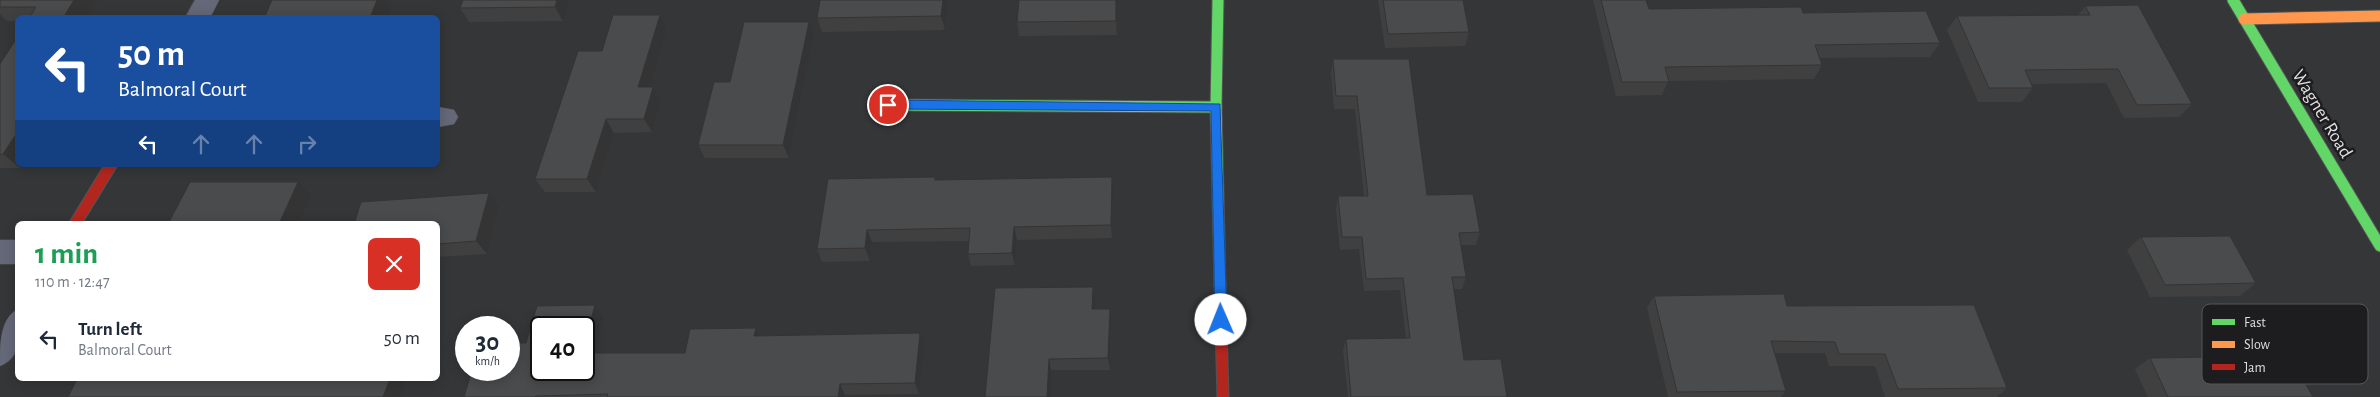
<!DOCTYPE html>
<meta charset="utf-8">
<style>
body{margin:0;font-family:"Alegreya Sans",sans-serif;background:#f2f2f3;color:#1f2937;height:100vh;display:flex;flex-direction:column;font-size:19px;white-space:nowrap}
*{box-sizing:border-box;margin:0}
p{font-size:16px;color:#747a83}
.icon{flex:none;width:28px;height:28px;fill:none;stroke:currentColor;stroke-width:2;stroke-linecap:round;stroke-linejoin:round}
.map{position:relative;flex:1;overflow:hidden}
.panel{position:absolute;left:15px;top:221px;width:425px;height:160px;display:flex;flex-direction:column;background:#fff;border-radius:8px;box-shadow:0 2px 12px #0003}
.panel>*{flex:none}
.hud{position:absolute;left:15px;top:15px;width:425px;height:152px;border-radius:8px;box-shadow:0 2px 12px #0003;background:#1a4fa0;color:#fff;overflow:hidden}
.speed{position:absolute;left:455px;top:316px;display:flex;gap:10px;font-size:25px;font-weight:700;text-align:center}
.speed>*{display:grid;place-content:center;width:65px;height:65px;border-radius:50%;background:#fff;box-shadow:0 2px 12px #0003;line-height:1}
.speed small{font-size:12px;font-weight:400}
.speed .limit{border:2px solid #111;border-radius:8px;background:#fff;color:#111}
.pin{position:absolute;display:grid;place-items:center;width:42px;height:42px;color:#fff;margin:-21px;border:2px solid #fff;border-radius:50%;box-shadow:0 1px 5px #0007}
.me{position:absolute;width:55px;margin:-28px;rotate:359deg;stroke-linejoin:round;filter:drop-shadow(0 0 4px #0008)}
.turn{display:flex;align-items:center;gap:18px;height:105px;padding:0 20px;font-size:22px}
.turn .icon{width:65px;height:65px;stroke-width:2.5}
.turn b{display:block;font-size:35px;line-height:42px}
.lanes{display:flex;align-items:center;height:48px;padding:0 20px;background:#0003;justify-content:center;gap:25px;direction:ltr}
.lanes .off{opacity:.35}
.round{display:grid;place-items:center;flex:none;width:52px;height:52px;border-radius:8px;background:#f2f2f3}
.summary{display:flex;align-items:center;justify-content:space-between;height:85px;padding:0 20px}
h1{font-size:30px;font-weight:600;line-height:38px;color:#1e9e55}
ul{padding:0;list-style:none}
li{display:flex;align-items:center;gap:15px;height:65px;padding:0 20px}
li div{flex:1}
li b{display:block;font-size:19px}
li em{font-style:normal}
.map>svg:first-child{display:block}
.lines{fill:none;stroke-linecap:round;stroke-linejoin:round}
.street-casing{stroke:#545456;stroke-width:1}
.fast-casing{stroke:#545456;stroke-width:13}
.slow-casing{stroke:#545456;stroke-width:13}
.jam-casing{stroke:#545456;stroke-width:13}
.street{fill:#656878;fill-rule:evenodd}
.fast{stroke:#63d668;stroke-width:11}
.slow{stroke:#ff974d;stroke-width:11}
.jam{stroke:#b3261e;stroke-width:11}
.wall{fill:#404041}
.shaded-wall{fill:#343435}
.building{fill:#4a4b4c;stroke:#343435}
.route{fill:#1a73e8;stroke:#114b97}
.labels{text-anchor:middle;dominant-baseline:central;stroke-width:5;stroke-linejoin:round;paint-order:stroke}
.street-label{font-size:19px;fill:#dfdfe2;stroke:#1d1d1f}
.key{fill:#1d1d1f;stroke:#57575a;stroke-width:1}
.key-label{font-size:14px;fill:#dfdfe2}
</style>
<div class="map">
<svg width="2380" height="397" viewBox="0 0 2380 397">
<rect width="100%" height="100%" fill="#353638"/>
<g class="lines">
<g class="street-casing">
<g id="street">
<polygon points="195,0 219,0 210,18 185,18"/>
<polygon points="438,107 454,110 458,117 454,124 438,127"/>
<rect x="0" y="240" width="18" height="24"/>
<path d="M18,309C18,331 24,357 0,366C0,345 0,318 18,309Z"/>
</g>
</g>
<g class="fast-casing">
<g id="fast">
<polyline points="1218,0 1216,107 1220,286"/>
<polyline points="2233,0 2380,246"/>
<polyline points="888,105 1216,107"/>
</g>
</g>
<g class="slow-casing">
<polyline id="slow" points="2244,19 2380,16"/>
</g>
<g class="jam-casing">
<g id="jam">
<polyline points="75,224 111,165"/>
<polyline points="1220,286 1223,397"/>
</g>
</g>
<use href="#street" class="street"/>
<use href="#fast" class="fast"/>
<use href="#slow" class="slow"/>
<use href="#jam" class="jam"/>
</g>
<g class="wall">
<polygon points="0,0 98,0 87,18 18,18 18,21 7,21 0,14"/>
<polygon points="570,0 563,21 469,22 460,8"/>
<polygon points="948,0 945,30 822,32 817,18"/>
<polygon points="1118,0 1117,35 1019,36 1017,22"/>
<polygon points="1378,0 1463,0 1469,32 1465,46 1385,48"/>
<polygon points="1593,0 1646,0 1649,9 1803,13 1940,43 1930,57 1820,58 1822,65 1814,79 1668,81 1662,95 1616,96"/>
<polygon points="2085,6 2192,104 2179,117 2124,118 2106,83 2031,84 2033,88 2022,102 1978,102 1947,30 1957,16 2078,15"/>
<polygon points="667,29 650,87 653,87 661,101 652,132 614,133 596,192 545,192 535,179 602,51"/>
<polygon points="814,36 789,158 705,158 698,145 730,82"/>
<polygon points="1333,59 1427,195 1480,232 1476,245 1461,245 1466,277 1462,289 1454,289 1464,360 1507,397 1348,397 1343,350 1346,339 1406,338 1400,290 1364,291 1359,249 1340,250 1336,209 1338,196 1364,196 1355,109 1334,109 1331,73"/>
<polygon points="0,64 18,165 22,165 20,168 0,168"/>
<polygon points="1112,177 1113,190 1112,238 1017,240 1015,265 971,266 968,254 969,241 872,242 870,261 822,262 817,249 936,180"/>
<polygon points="489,193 499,206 487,254 438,257 438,224"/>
<polygon points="2141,237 2256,283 2240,296 2150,297 2127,250"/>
<polygon points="1093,287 1095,299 1094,309 1110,309 1111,321 1110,370 1051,370 995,288"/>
<polygon points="1654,296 1787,306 2007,388 1997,397 1885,397 1875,366 1829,366 1825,353 1775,353 1786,391 1781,397 1668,397 1647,308"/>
<polygon points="595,305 604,317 594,353 685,353 760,336 925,345 919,394 845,395 845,397 464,397 526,343"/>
<polygon points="2150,358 2313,397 2148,397 2135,369"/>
</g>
<g class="shaded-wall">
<polygon points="74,0 98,0 87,18 63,18"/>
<polygon points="377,0 388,0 392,5 386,18 370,18"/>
<polygon points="557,0 570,0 563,21 555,7"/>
<polygon points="943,0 948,0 945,30 941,16"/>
<polygon points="1116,0 1118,0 1117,35 1116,21"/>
<polygon points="660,15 667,29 646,101 638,87"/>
<polygon points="809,22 814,36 789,158 783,145"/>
<polygon points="653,87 661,101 652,132 644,119"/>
<polygon points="606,119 614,133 596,192 587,179"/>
<polygon points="18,131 18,165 22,165 20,168 3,154"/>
<polygon points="1112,177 1113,190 1112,238 1111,225"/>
<polygon points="298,182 311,195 298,224 279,224"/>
<polygon points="489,193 499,206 487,254 476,241"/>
<polygon points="1014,227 1017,240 1015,265 1012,253"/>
<polygon points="867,230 872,242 870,261 865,248"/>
<polygon points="1093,287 1095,299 1094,321 1092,309"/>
<polygon points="595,305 604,317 591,365 584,356 584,346"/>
<polygon points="1110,309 1111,321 1110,370 1108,358"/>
<polygon points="756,328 762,340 754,336"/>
<polygon points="920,333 925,345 919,394 915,383"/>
<polygon points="1049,359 1051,370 1050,397 1047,397"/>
<polygon points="390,379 406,379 400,397 383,397"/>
<polygon points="840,384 845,395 845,397 838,397"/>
</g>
<g class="building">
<polygon points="0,0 74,0 63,18 29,18 36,7 0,7"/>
<polygon points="272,0 377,0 370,18 264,18"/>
<polygon points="463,0 557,0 555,7 460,8"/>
<polygon points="820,0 943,0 941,16 817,18"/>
<polygon points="1019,0 1116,0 1116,21 1017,22"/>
<polygon points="1383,0 1463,0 1469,32 1388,34"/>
<polygon points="1601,0 1646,0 1649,9 1801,7 1803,13 1926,11 1940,43 1815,45 1822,65 1665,67 1669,82 1622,82"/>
<polygon points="2138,5 2192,104 2137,105 2118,69 2025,70 2033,88 1989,88 1957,16 2090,15 2085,6"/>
<polygon points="613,15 660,15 638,87 653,87 644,119 606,119 587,179 535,179 578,51 602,51"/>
<polygon points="744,22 809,22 783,145 698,145 714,82 730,82"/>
<polygon points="18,36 18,131 3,154 0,155 0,64"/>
<polygon points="1333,59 1409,59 1427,195 1473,194 1480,232 1459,233 1466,277 1452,277 1464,360 1501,359 1507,397 1351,397 1346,339 1410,338 1403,278 1366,279 1362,237 1342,237 1338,196 1368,196 1357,96 1336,96"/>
<polygon points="935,177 935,180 1112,177 1111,225 1014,227 1012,253 968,254 970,228 867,230 865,248 817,249 828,179"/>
<polygon points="190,182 298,182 279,224 168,224"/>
<polygon points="489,193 476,241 438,244 438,224 354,224 361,202"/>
<polygon points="2230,236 2256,283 2165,285 2141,237"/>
<polygon points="1093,287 1092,309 1110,309 1108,358 1049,359 1047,397 985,397 995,288"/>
<polygon points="1784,294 1787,306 1974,305 2007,388 1898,389 1885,354 1839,354 1835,342 1771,341 1786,391 1677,392 1654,296"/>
<polygon points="595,305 584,346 584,328 541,328 541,370 584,370 584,353 685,353 690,329 756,328 754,336 920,333 915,383 840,384 838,397 607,397 608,394 536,396 535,397 464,397 472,370 509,370 509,343 526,343 537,306"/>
<polygon points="2290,356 2313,397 2168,397 2150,358"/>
<polygon points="77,379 390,379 383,397 68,397"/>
</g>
<polygon class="route" points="888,100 1220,104 1227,320 1225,323 1217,323 1215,320 1211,111 888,109 883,105"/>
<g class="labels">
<g class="street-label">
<text transform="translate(2322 114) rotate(59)">Wagner Road</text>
</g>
</g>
<rect x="2202" y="304" width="166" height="80" rx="8" class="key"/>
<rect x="2212" y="319" width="23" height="6" fill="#63d668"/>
<rect x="2212" y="341" width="23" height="7" fill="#ff974d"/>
<rect x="2212" y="364" width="23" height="6" fill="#b3261e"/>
<g class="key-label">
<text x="2244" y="327">Fast</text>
<text x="2244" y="349">Slow</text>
<text x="2244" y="372">Jam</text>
</g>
</svg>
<div class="speed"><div>30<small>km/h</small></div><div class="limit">40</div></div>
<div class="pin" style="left:888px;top:105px;background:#d93025"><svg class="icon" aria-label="arrive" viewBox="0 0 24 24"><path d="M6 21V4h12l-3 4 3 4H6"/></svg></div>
<svg class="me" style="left:1221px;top:320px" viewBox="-20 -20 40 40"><circle r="19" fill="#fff"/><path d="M0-13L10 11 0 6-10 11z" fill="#1a73e8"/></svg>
<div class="hud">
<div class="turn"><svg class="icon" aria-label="left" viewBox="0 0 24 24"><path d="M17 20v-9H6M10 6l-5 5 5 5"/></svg><div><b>50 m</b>Balmoral Court</div></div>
<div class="lanes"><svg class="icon" aria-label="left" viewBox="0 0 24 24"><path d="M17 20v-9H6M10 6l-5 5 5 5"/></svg><svg class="icon off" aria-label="ahead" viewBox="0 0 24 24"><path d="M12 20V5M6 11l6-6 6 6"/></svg><svg class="icon off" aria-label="ahead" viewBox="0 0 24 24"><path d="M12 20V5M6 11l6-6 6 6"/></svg><svg class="icon off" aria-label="right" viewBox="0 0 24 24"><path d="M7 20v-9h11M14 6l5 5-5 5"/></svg></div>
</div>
<section class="panel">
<div class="summary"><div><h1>1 min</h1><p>110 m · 12:47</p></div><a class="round" style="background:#d93025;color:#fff"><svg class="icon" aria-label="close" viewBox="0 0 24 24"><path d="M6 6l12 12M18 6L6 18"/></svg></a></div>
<ul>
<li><svg class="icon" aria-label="left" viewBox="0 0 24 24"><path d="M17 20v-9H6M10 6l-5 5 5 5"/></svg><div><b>Turn left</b><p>Balmoral Court</p></div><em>50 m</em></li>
</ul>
</section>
</div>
